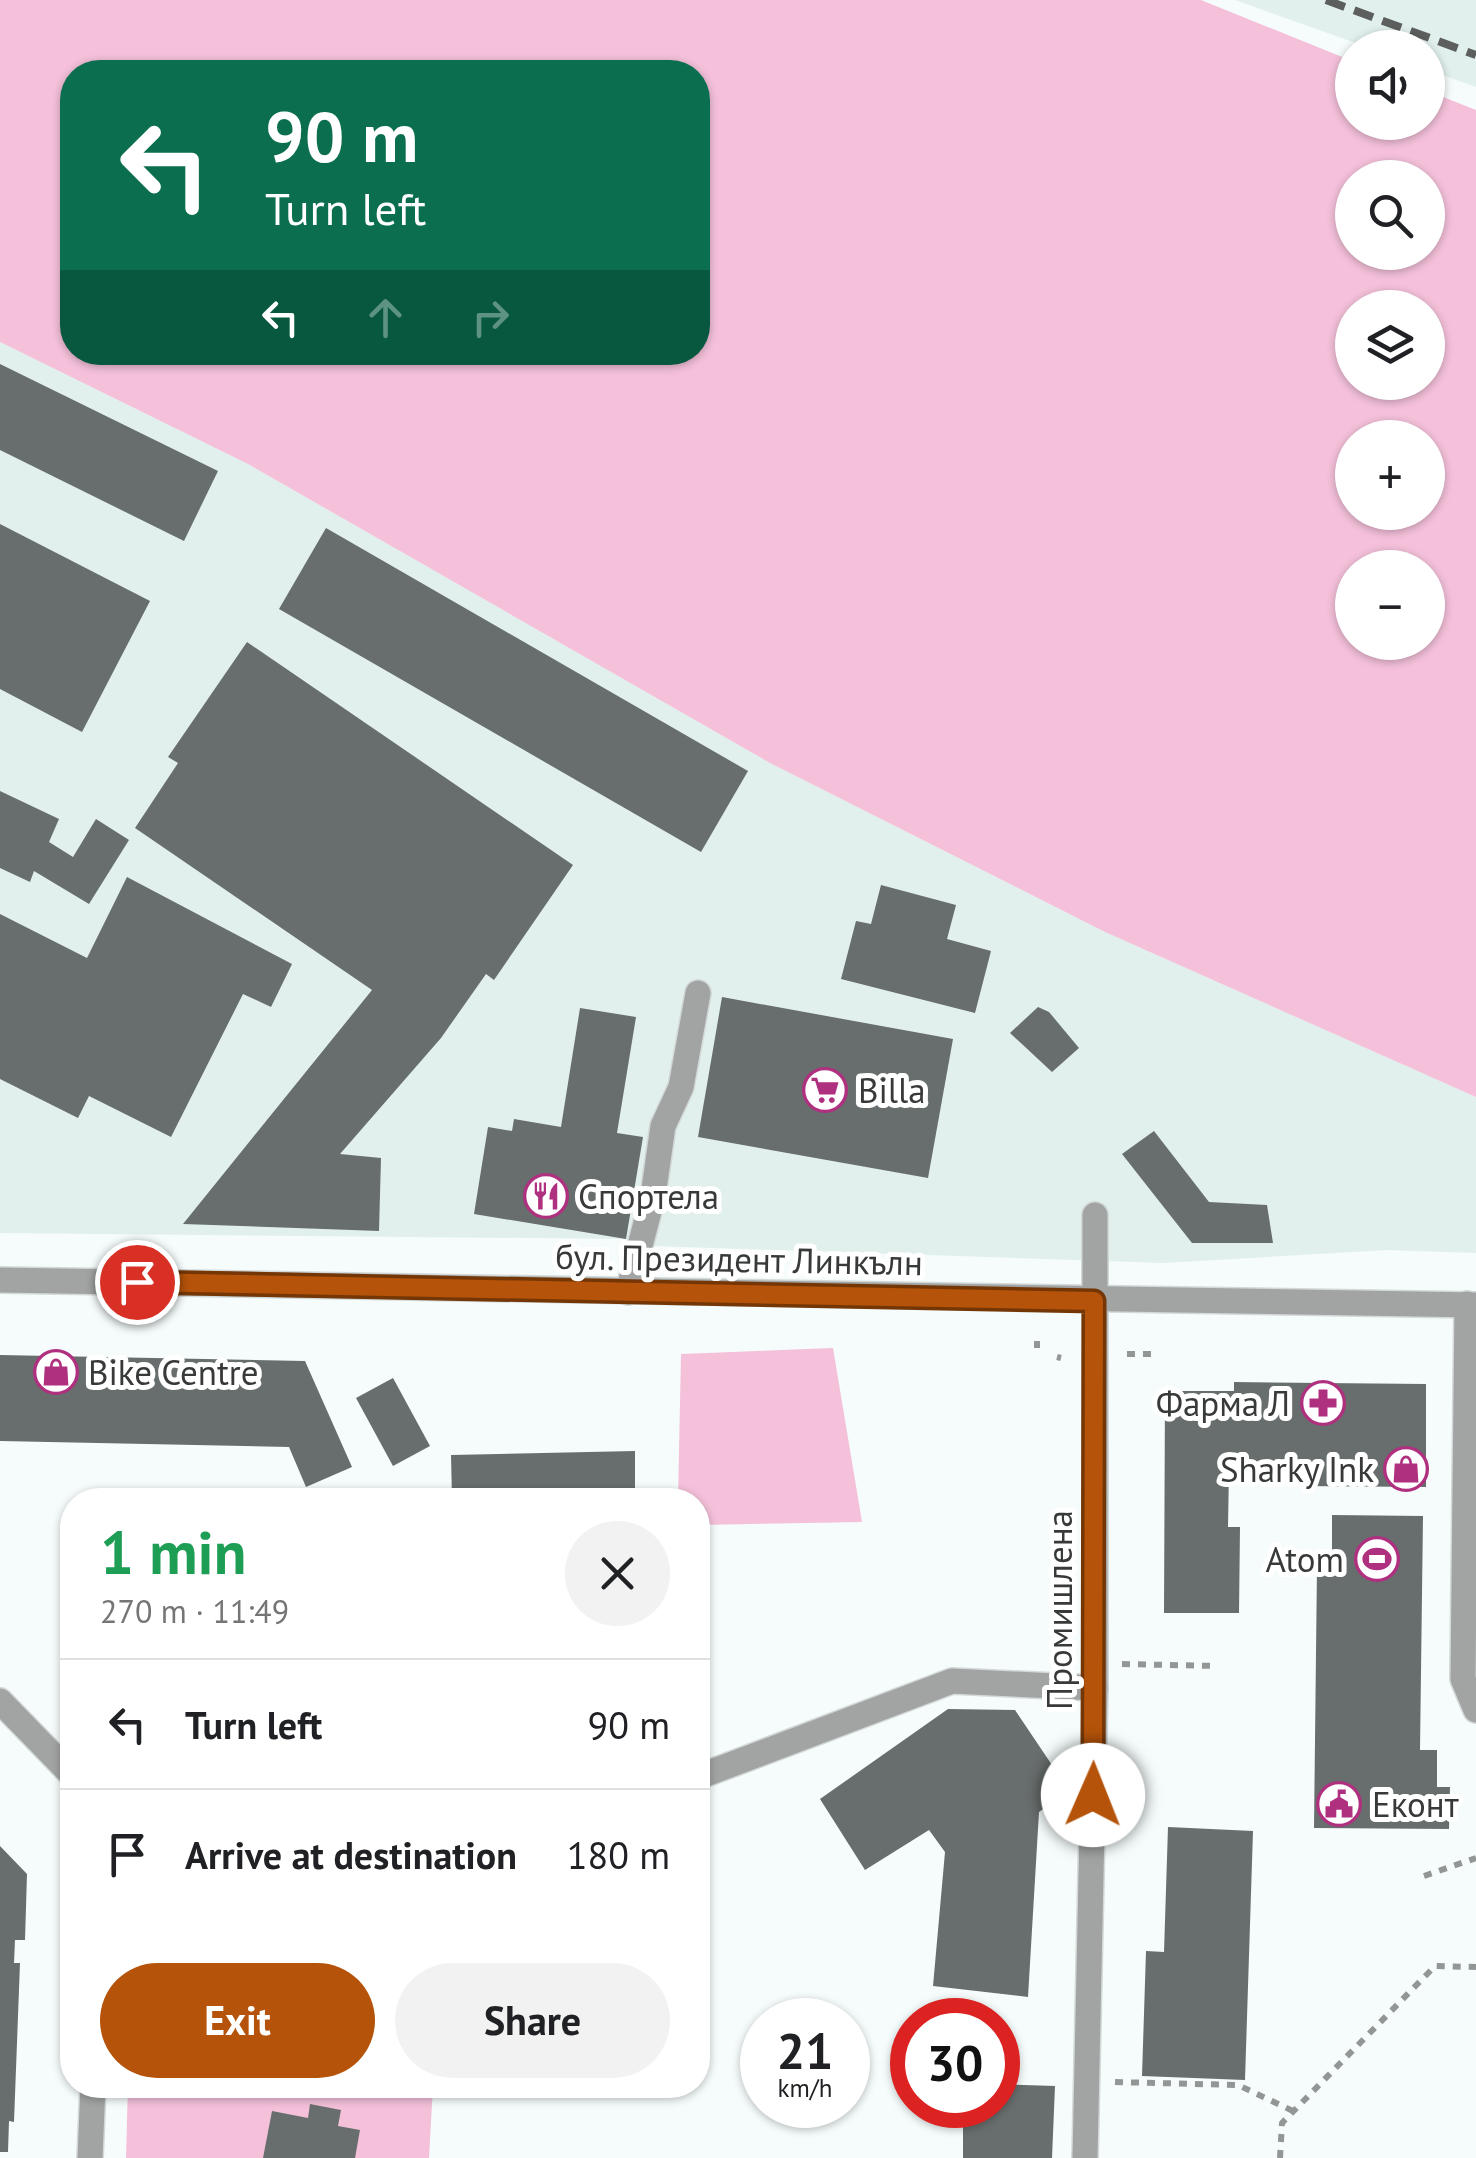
<!DOCTYPE html>
<meta charset="utf-8">
<style>
body{margin:0;font-family:"PT Sans",sans-serif;background:#f2f2f2;color:#202124;height:100vh;display:flex;flex-direction:column;font-size:38px;white-space:nowrap}
*{box-sizing:border-box;margin:0}
p{font-size:32px;color:#757577}
.icon{flex:none;width:55px;height:55px;fill:none;stroke:currentColor;stroke-width:2;stroke-linecap:round;stroke-linejoin:round}
.map{position:relative;flex:1;overflow:hidden}
.panel{position:absolute;left:60px;top:1488px;width:650px;height:610px;display:flex;flex-direction:column;background:#fff;border-radius:40px;box-shadow:0 2px 8px #0004}
.panel>*{flex:none}
.hud{position:absolute;left:60px;top:60px;width:650px;height:305px;border-radius:40px;box-shadow:0 2px 8px #0004;background:#0b6e4f;color:#fff;overflow:hidden}
.controls{position:absolute;left:1335px;top:30px;display:grid;gap:20px}
.controls a{display:grid;place-items:center;width:110px;height:110px;border-radius:50%;background:#fff;box-shadow:0 2px 8px #0004;font-size:50px}
.speed{position:absolute;left:740px;top:1998px;display:flex;gap:20px;font-size:50px;font-weight:700;text-align:center}
.speed>*{display:grid;place-content:center;width:130px;height:130px;border-radius:50%;background:#fff;box-shadow:0 2px 8px #0004;line-height:1}
.speed small{font-size:25px;font-weight:400}
.speed .limit{border:15px solid #d22;background:#fff;color:#111}
.pin{position:absolute;display:grid;place-items:center;width:85px;height:85px;color:#fff;margin:-42px;border:5px solid #fff;border-radius:50%;box-shadow:0 2px 10px #0007}
.me{position:absolute;width:110px;margin:-55px;rotate:1deg;stroke-linejoin:round;filter:drop-shadow(0 0 8px #0008)}
.turn{display:flex;align-items:center;gap:35px;height:210px;padding:0 40px;font-size:45px}
.turn .icon{width:130px;height:130px;stroke-width:2.5}
.turn b{display:block;font-size:70px;line-height:85px}
.lanes{display:flex;align-items:center;height:95px;padding:0 40px;background:#0003;justify-content:center;gap:50px;direction:ltr}
.lanes .off{opacity:.35}
.round{display:grid;place-items:center;flex:none;width:105px;height:105px;border-radius:52px;background:#f2f2f2}
.summary{display:flex;align-items:center;justify-content:space-between;height:170px;padding:0 40px}
h1{font-size:60px;font-weight:800;line-height:75px;color:#1e9e55}
.action{display:flex;gap:20px;margin-top:auto;padding:20px 40px}
.action a{flex:1;height:115px;border-radius:60px;background:#b45309;color:#fff;font-size:40px;font-weight:800;line-height:115px;text-align:center}
.action a+a{background:#f2f2f2;color:#202124}
ul{padding:0;list-style:none}
li{display:flex;align-items:center;gap:30px;height:130px;padding:0 40px;border-top:2px solid #e0e0e0}
li div{flex:1}
li b{display:block;font-size:38px}
li em{font-style:normal}
.map>svg:first-child{display:block}
.built{fill:#e1f0ed}
.green{fill:#f4c0da;fill-rule:evenodd}
.building{fill:#686e6d}
.lines{fill:none;stroke-linecap:round;stroke-linejoin:round}
.minor-casing{stroke:#d3d9d8;stroke-width:28}
.path{stroke:#929796;stroke-width:6;stroke-dasharray:8 8;stroke-linecap:butt}
.minor{stroke:#a1a4a3;stroke-width:25}
.rail{stroke:#5c5f5e;stroke-width:8;stroke-dasharray:20 10;stroke-linecap:butt}
.route-casing{stroke:#753606;stroke-width:25}
.route{stroke:#b45309;stroke-width:18}
.labels{text-anchor:middle;dominant-baseline:central;stroke-width:10;stroke-linejoin:round;paint-order:stroke}
.poi-label{font-size:35px;fill:#383a3a;stroke:#fff;text-anchor:start}
.street-label{font-size:35px;fill:#383a3a;stroke:#fff}
</style>
<div class="map">
<svg width="1476" height="2158" viewBox="0 0 1476 2158">
<rect width="100%" height="100%" fill="#f5fcfb"/>
<g class="built">
<polygon points="1235,0 1476,0 1476,87 1428,70 1428,48 1367,47"/>
<polygon points="0,342 248,464 770,763 1105,932 1476,1097 1476,1253 1387,1250 1164,1263 655,1246 626,1239 0,1233"/>
</g>
<g class="green">
<path d="M0,0H1201L1352,61V122H1428V91L1476,110V1097L1105,932L770,763L248,464L0,342ZM72,72H698V352H72ZM1352,178H1428V252H1352ZM1352,308H1428V382H1352ZM1352,438H1428V512H1352ZM1352,568H1428V642H1352Z"/>
<polygon points="833,1348 862,1522 698,1525 698,1500 678,1500 681,1354"/>
<polygon points="128,2085 433,2085 429,2158 126,2158"/>
</g>
<g class="building">
<polygon points="0,364 218,471 184,541 0,450"/>
<polygon points="0,524 150,601 82,732 0,689"/>
<polygon points="326,528 748,771 701,852 279,609"/>
<polygon points="247,642 573,865 494,980 486,974 441,1038 340,1154 381,1158 379,1231 183,1224 372,990 135,828 178,763 168,757"/>
<polygon points="0,791 59,819 49,842 73,857 96,819 129,840 89,904 34,871 30,882 0,868"/>
<polygon points="127,877 292,964 271,1007 243,994 171,1137 89,1096 78,1118 0,1079 0,914 87,958"/>
<polygon points="881,885 956,905 947,939 991,951 975,1013 841,979 856,921 871,924"/>
<polygon points="722,997 953,1039 928,1178 698,1137"/>
<polygon points="1038,1007 1049,1012 1079,1048 1052,1072 1010,1033"/>
<polygon points="580,1008 636,1017 617,1133 643,1137 626,1239 474,1214 488,1127 512,1131 514,1119 561,1127"/>
<polygon points="1154,1131 1209,1202 1267,1205 1273,1243 1192,1243 1122,1154"/>
<polygon points="0,1355 305,1361 352,1467 306,1487 289,1447 0,1441"/>
<polygon points="393,1378 430,1446 393,1466 356,1398"/>
<polygon points="1234,1382 1426,1384 1426,1487 1299,1486 1299,1469 1229,1469 1228,1527 1240,1527 1239,1613 1164,1613 1165,1391 1234,1391"/>
<polygon points="635,1451 635,1500 452,1500 451,1455"/>
<polygon points="1332,1515 1423,1516 1420,1750 1437,1750 1437,1787 1450,1787 1449,1829 1314,1828 1317,1566 1332,1566"/>
<polygon points="948,1709 1015,1710 1056,1771 1043,1781 1056,1800 1039,1812 1028,1997 933,1986 945,1852 929,1830 865,1870 820,1799"/>
<polygon points="1168,1827 1253,1831 1245,2080 1142,2076 1146,1951 1164,1952"/>
<polygon points="0,1846 27,1874 25,1940 15,1940 14,1963 20,1963 14,2122 9,2121 8,2152 0,2152"/>
<polygon points="998,2084 1055,2086 1052,2158 963,2158 963,2105 998,2105"/>
<polygon points="310,2104 341,2110 338,2126 360,2130 355,2158 263,2158 272,2111 308,2118"/>
</g>
<g class="lines">
<g class="minor-casing">
<g id="minor">
<polyline points="0,1280 1476,1305"/>
<polyline points="628,1292 653,1196 663,1126 681,1087 698,993"/>
<polyline points="1467,1304 1463,1679 1476,1710"/>
<polyline points="0,1701 72,1775"/>
<polyline points="698,1777 952,1681 1095,1688"/>
<polyline points="90,2158 93,2085"/>
<polyline points="1085,2158 1095,1688 1095,1215"/>
</g>
</g>
<g class="path">
<polyline points="1037,1341 1037,1348"/>
<polyline points="1127,1354 1158,1354"/>
<polyline points="1057,1357 1061,1358"/>
<polyline points="1122,1664 1218,1666"/>
<polyline points="1424,1876 1476,1858"/>
<polyline points="1115,2082 1238,2085 1293,2111"/>
<polyline points="1280,2158 1282,2123 1435,1966 1476,1967"/>
</g>
<use href="#minor" class="minor"/>
<polyline class="rail" points="1326,0 1476,55"/>
</g>
<g class="lines">
<g class="route-casing">
<polyline id="route" points="137,1282 1094,1301 1093,1795"/>
</g>
<use href="#route" class="route"/>
</g>
<defs>
<g id="supermarket-ring" transform="scale(2.25)"><circle r="9.5" fill="#fff" stroke="#af307f" stroke-width="1.5"/><path d="M-6-5.5h2.5l.6 2H6L4.5 2H-2.5L-4.4-4H-6ZM-1.5 3.2a1.3 1.3 0 1 0 .1 0ZM3 3.2a1.3 1.3 0 1 0 .1 0Z" fill="#af307f"/></g>
<g id="restaurant-ring" transform="scale(2.25)"><circle r="9.5" fill="#fff" stroke="#af307f" stroke-width="1.5"/><path d="M-5-6h1v4h1v-4h1v4h1v-4h1v5L-1.5 .5V6h-2V.5L-5-1ZM5-6V6H3V1.5H1.5Q1.5-4 5-6Z" fill="#af307f"/></g>
<g id="shop-ring" transform="scale(2.25)"><circle r="9.5" fill="#fff" stroke="#af307f" stroke-width="1.5"/><path d="M-5-2.5h2.3a2.7 3.5 0 0 1 5.4 0H5L5.5 6h-11ZM-1.5-2.5h3a1.5 2.3 0 0 0-3 0Z" fill="#af307f"/></g>
<g id="pharmacy-ring" transform="scale(2.25)"><circle r="9.5" fill="#fff" stroke="#af307f" stroke-width="1.5"/><path d="M-2-6h4v4h4v4h-4v4h-4v-4h-4v-4h4Z" fill="#af307f"/></g>
<g id="stadium-ring" transform="scale(2.25)"><circle r="9.5" fill="#fff" stroke="#af307f" stroke-width="1.5"/><path d="M0-5a6.5 5 0 1 0 0 10a6.5 5 0 1 0 0-10ZM-3.5-1.8h7v3.6h-7Z" fill="#af307f"/></g>
<g id="civic-ring" transform="scale(2.25)"><circle r="9.5" fill="#fff" stroke="#af307f" stroke-width="1.5"/><path d="M-.6-6.5H3V-4.5H.6V-3L4-1V1h2V6H-6V1h2V-1L-.6-3ZM-1.2 2.5V6h2.4V2.5Z" fill="#af307f"/></g>
</defs>
<g fill-rule="evenodd">
<use href="#supermarket-ring" x="825" y="1090"/>
<use href="#restaurant-ring" x="546" y="1196"/>
<use href="#shop-ring" x="56" y="1372"/>
<use href="#pharmacy-ring" x="1323" y="1403"/>
<use href="#shop-ring" x="1406" y="1469"/>
<use href="#stadium-ring" x="1377" y="1559"/>
<use href="#civic-ring" x="1339" y="1804"/>
</g>
<g class="labels">
<g class="poi-label">
<text x="858" y="1090">Billa</text>
<text x="578" y="1196">Спортела</text>
<text x="88" y="1372">Bike Centre</text>
<text x="1290" y="1403" text-anchor="end">Фарма Л</text>
<text x="1374" y="1469" text-anchor="end">Sharky Ink</text>
<text x="1344" y="1559" text-anchor="end">Atom</text>
<text x="1372" y="1804">Еконт</text>
</g>
<g class="street-label">
<text transform="translate(739 1259) rotate(1)">бул. Президент Линкълн</text>
<text transform="translate(1059 1610) rotate(-90)">Промишлена</text>
</g>
</g>
</svg>
<div class="controls">
<a><svg class="icon" aria-label="sound" viewBox="0 0 24 24"><path d="M4 9h4l5-4v14l-5-4H4zM17 9q2 3 0 6"/></svg></a>
<a><svg class="icon" aria-label="search" viewBox="0 0 24 24"><circle cx="10" cy="10" r="6"/><path d="M15 15l6 6"/></svg></a>
<a><svg class="icon" aria-label="layers" viewBox="0 0 24 24"><path d="M12 4l9 5-9 5-9-5zM3 14l9 5 9-5"/></svg></a>
<a>+</a>
<a>−</a>
</div>
<div class="speed"><div>21<small>km/h</small></div><div class="limit">30</div></div>
<div class="pin" style="left:137px;top:1282px;background:#d93025"><svg class="icon" aria-label="arrive" viewBox="0 0 24 24"><path d="M6 21V4h12l-3 4 3 4H6"/></svg></div>
<svg class="me" style="left:1093px;top:1795px" viewBox="-20 -20 40 40"><circle r="19" fill="#fff"/><path d="M0-13L10 11 0 6-10 11z" fill="#b45309"/></svg>
<div class="hud">
<div class="turn"><svg class="icon" aria-label="left" viewBox="0 0 24 24"><path d="M17 20v-9H6M10 6l-5 5 5 5"/></svg><div><b>90 m</b>Turn left</div></div>
<div class="lanes"><svg class="icon" aria-label="left" viewBox="0 0 24 24"><path d="M17 20v-9H6M10 6l-5 5 5 5"/></svg><svg class="icon off" aria-label="ahead" viewBox="0 0 24 24"><path d="M12 20V5M6 11l6-6 6 6"/></svg><svg class="icon off" aria-label="right" viewBox="0 0 24 24"><path d="M7 20v-9h11M14 6l5 5-5 5"/></svg></div>
</div>
<section class="panel">
<div class="summary"><div><h1>1 min</h1><p>270 m · 11:49</p></div><a class="round"><svg class="icon" aria-label="close" viewBox="0 0 24 24"><path d="M6 6l12 12M18 6L6 18"/></svg></a></div>
<ul>
<li><svg class="icon" aria-label="left" viewBox="0 0 24 24"><path d="M17 20v-9H6M10 6l-5 5 5 5"/></svg><div><b>Turn left</b></div><em>90 m</em></li>
<li><svg class="icon" aria-label="arrive" viewBox="0 0 24 24"><path d="M6 21V4h12l-3 4 3 4H6"/></svg><div><b>Arrive at destination</b></div><em>180 m</em></li>
</ul>
<div class="action"><a>Exit</a><a>Share</a></div>
</section>
</div>
